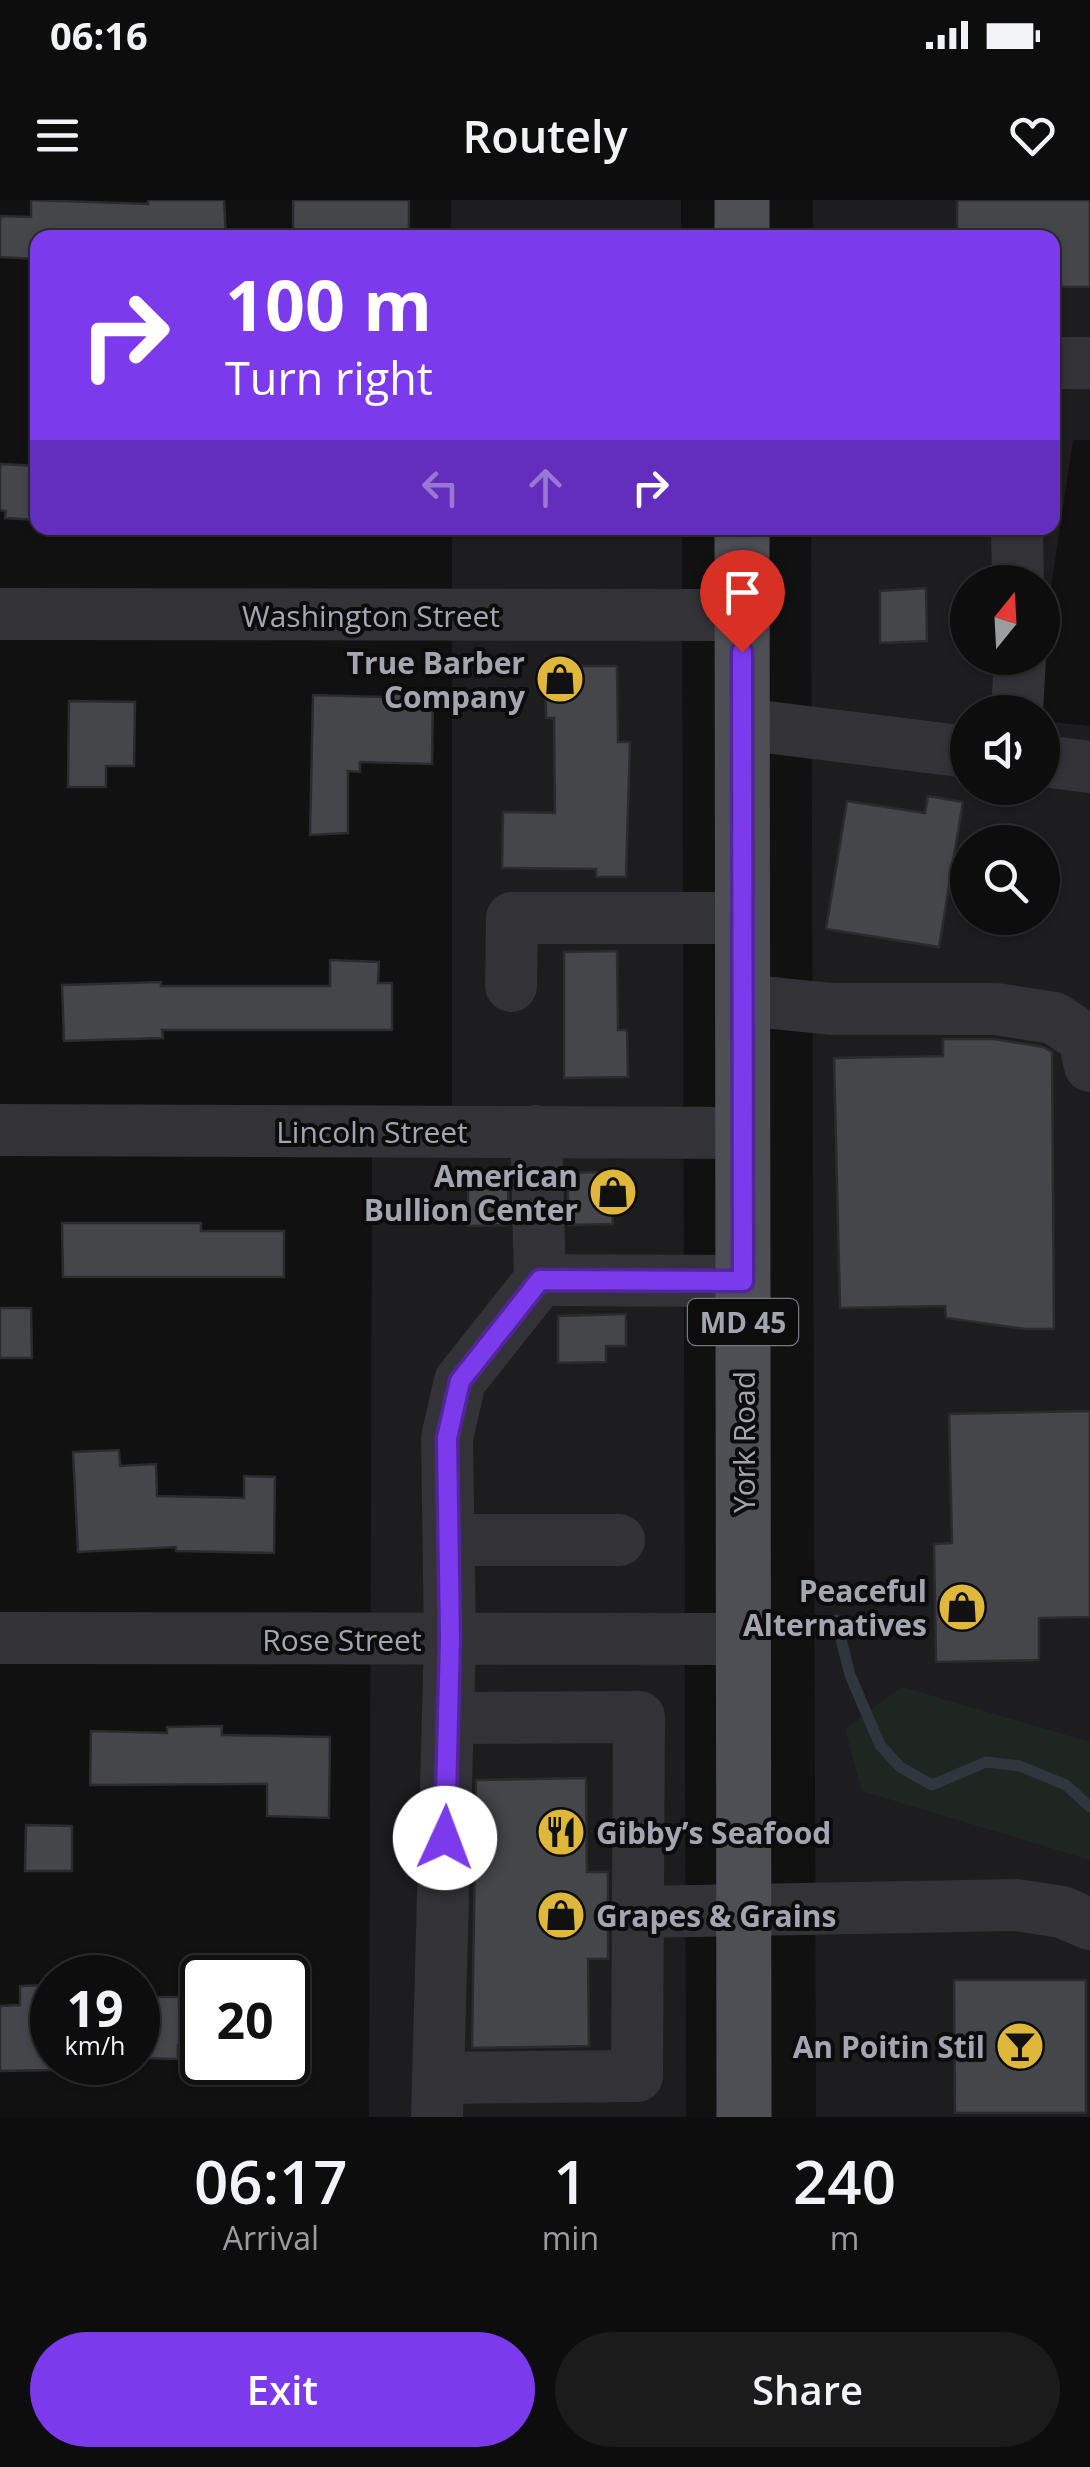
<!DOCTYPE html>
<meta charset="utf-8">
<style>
body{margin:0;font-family:"Open Sans",sans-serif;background:#1b1b1c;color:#f1f3f6;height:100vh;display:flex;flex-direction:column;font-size:38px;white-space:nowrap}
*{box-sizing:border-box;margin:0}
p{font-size:32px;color:#9a9c9e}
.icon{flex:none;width:55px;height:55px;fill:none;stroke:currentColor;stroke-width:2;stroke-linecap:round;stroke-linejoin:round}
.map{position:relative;height:1917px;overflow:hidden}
.drawer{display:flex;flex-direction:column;background:#0d0d0e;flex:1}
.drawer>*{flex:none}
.guide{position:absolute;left:30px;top:30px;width:1030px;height:305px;border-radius:20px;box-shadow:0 2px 8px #0004,0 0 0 2px #2d2d2e;background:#7c3aed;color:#fff;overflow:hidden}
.needle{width:65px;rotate:18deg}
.buttons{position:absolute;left:950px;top:365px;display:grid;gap:20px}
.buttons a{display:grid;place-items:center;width:110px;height:110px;border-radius:50%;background:#0d0d0e;box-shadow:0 2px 8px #0004,0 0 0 2px #2d2d2e;font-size:50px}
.speed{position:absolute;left:30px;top:1755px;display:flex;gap:20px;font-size:50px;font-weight:700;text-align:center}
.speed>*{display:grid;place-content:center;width:130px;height:130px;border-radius:50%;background:#0d0d0e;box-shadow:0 2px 8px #0004,0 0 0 2px #2d2d2e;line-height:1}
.speed small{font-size:25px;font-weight:400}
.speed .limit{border:5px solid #111;border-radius:15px;background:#fff;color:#111}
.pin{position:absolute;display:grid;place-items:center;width:85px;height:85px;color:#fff;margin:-102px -42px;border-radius:50% 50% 50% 0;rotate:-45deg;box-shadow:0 0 10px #0007}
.pin .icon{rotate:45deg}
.me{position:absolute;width:110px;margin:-55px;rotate:2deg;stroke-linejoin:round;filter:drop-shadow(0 0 8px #0008)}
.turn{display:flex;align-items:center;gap:35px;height:210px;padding:0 30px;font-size:45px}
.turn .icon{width:130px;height:130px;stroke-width:2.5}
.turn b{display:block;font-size:70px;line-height:85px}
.lanes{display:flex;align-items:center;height:95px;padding:0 30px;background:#0003;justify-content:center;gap:50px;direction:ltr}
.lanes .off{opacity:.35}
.eta{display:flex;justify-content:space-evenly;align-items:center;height:170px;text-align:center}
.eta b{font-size:60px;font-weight:600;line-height:70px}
.action{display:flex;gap:20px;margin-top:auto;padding:20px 30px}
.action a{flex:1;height:115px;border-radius:60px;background:#7c3aed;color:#fff;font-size:40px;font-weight:600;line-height:115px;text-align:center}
.action a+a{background:#1b1b1c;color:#f1f3f6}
.status{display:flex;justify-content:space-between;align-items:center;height:70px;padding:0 50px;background:#0d0d0e;direction:ltr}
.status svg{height:28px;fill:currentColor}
header{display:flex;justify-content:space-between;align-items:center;height:130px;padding:0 30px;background:#0d0d0e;font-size:45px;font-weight:600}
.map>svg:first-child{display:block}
.built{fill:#1d1d1f;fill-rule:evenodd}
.green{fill:#1f2621}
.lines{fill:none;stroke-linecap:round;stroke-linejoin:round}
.stream{stroke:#30363d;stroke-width:11}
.building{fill:#45464a;stroke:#2b2b2e;stroke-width:2.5}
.minor{stroke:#323237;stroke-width:52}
.major{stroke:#4e4f55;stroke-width:55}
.route-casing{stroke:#51269a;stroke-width:25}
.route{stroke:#7c3aed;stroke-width:18}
.labels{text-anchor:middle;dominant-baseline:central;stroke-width:8;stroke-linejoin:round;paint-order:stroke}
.shield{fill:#0c0c0d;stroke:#767880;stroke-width:2.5}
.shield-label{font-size:28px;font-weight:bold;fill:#a3a6b1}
.street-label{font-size:30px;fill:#a3a6b1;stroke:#0c0c0d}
.poi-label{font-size:30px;font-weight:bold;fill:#a3a6b1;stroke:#0c0c0d;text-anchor:end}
</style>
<div class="status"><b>06:16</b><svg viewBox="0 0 49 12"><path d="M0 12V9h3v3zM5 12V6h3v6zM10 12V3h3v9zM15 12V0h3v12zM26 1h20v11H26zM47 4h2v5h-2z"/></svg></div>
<header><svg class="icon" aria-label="menu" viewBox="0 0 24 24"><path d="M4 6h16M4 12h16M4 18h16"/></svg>Routely<svg class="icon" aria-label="heart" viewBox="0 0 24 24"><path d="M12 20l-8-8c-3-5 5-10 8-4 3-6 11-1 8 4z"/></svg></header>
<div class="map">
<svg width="1090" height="1917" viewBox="0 0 1090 1917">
<rect width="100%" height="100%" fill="#111112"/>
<g class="built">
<rect x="451" y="0" width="230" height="37"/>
<path d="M813,0H1090V240H1073L1043,441L1042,382H968V458H1040L1032,512H968V588H1042L1043,521L1090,526V1917H816L811,328H1052V38L813,37ZM968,642H1042V718H968Z"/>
<polygon points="452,328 682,328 686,1917 369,1917 372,955 452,949"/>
</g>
<polygon class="green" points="902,1487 1090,1542 1090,1660 862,1591 845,1529"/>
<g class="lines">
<polyline class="stream" points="836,1420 850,1475 880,1545 900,1567 932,1585 986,1562 1020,1566 1066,1585 1090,1607"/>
</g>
<g class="building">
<polygon points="31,0 148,4 148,0 224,0 226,38 38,38 38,59 0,57 0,16 31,17"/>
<polygon points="293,0 409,0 409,33 293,38"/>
<polygon points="957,0 1090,0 1090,87 1052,87 1052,38 957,38"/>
<polygon points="0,264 38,266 38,320 5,318 6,311 0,310"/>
<polygon points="926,388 927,441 880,443 880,391"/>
<polygon points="545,466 617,466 618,542 630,542 626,677 596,677 596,669 502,668 503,612 555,613 554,518 546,518"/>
<polygon points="384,494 433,494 432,564 360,562 360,572 348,571 348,633 310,635 313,495 384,497"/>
<polygon points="69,501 135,502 134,566 106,566 106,587 68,587"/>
<polygon points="928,596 963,602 939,747 826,729 847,601 925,613"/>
<polygon points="617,751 618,830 627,830 628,877 564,878 564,752"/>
<polygon points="330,760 379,762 378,783 392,783 392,830 162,830 163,838 64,841 62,785 161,782 161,786 330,786"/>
<polygon points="943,839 994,839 1043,847 1052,852 1054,1129 1025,1129 946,1118 945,1106 840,1108 834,858 943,856"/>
<polygon points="627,971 627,1007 612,1007 613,1024 569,1025 567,973"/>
<polygon points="468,988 508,988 509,1025 468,1026"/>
<polygon points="62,1023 201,1023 201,1031 284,1031 284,1077 63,1077"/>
<polygon points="0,1108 31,1108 32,1158 0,1158"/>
<polygon points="626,1114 626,1146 606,1146 606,1162 558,1163 558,1116"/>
<polygon points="1090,1211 1090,1417 1039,1418 1039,1460 936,1462 934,1344 952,1343 949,1214"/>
<polygon points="119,1250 120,1266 156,1264 157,1296 244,1298 244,1276 275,1277 274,1353 176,1351 176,1347 78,1352 73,1252"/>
<polygon points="222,1526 222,1535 330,1537 329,1618 267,1616 267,1584 90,1585 91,1531 167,1533 167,1527"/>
<polygon points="586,1578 587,1672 608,1672 608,1759 588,1759 589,1846 472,1848 476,1580"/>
<polygon points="26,1625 72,1626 72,1671 25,1671"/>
<polygon points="954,1780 1086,1780 1086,1913 955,1913"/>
<polygon points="52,1785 52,1870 0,1871 0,1806 20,1805 20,1786"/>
<polygon points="138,1797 179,1797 179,1808 202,1809 202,1845 178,1845 178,1859 138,1858"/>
</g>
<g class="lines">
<g class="minor">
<polyline points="1052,163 1090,163"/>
<polyline points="1017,328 1018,382"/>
<polyline points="0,414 742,415"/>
<polyline points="1017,512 1020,458"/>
<polyline points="742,524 968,552"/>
<polyline points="1042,561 1090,567"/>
<polyline points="511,786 512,718 743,718"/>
<polyline points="743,800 832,809 996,809 1054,818 1084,838 1090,866"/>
<polyline points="0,930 743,933"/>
<polyline points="540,1080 743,1081"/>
<polyline points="449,1340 619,1340"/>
<polyline points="0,1438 744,1439"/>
<polyline points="638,1712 1016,1705 1062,1712 1090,1724"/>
<polyline points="438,1878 637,1876 639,1517 448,1518"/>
<polyline points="437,1917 450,1439 447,1238 460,1181 540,1080 536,931"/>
</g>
<g class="major">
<polyline points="742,0 742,38"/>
<polyline points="742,328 744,1917"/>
</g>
</g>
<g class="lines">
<g class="route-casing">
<polyline id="route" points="445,1638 450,1439 447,1238 460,1181 540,1080 743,1081 742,452"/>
</g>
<use href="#route" class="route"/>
</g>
<defs>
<g id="shop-disc" transform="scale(2.5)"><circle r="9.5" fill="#dfb83b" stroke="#0c0c0d"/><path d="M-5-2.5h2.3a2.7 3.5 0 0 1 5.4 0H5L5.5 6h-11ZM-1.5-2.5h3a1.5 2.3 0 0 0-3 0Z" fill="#111"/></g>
<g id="restaurant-disc" transform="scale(2.5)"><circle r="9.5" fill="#dfb83b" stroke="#0c0c0d"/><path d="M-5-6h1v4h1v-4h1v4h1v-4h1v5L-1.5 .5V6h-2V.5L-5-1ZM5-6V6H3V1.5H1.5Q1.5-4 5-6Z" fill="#111"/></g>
<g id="bar-disc" transform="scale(2.5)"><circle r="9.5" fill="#dfb83b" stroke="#0c0c0d"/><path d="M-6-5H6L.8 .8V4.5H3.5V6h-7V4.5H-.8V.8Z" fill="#111"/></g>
</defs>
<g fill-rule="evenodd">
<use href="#shop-disc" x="560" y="479"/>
<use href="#shop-disc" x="613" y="992"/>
<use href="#shop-disc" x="962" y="1407"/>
<use href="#restaurant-disc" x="561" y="1632"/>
<use href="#shop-disc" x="561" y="1715"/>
<use href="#bar-disc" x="1020" y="1846"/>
</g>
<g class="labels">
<rect class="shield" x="688" y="1099" width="110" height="46" rx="8"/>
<g class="shield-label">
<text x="743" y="1122">MD 45</text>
</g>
<g class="street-label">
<text x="371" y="415">Washington Street</text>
<text x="372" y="931">Lincoln Street</text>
<text transform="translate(743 1242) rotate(-90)">York Road</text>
<text x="342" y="1439">Rose Street</text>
</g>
<g class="poi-label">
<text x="525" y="462">True Barber<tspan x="525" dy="34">Company</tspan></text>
<text x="578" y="975">American<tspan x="578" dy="34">Bullion Center</tspan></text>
<text x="927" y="1390">Peaceful<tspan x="927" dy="34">Alternatives</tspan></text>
<text x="596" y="1632" text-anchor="start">Gibby’s Seafood</text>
<text x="596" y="1715" text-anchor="start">Grapes &amp; Grains</text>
<text x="985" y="1846">An Poitin Stil</text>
</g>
</g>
</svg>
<div class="buttons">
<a><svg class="needle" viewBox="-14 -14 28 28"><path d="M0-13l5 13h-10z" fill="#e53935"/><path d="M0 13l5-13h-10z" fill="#9a9c9e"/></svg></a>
<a><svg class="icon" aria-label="sound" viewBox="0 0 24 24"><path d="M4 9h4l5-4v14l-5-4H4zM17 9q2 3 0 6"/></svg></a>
<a><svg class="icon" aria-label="search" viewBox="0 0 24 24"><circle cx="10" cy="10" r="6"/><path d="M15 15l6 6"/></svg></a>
</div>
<div class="speed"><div>19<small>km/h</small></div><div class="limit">20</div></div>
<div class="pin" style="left:742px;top:452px;background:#d93025"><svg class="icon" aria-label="arrive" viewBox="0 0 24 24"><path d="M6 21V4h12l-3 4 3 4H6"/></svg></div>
<svg class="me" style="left:445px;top:1638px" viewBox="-20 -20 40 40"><circle r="19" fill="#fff"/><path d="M0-13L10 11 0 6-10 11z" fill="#7c3aed"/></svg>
<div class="guide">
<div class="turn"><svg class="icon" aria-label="right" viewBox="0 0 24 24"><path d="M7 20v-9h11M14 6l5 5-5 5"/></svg><div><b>100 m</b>Turn right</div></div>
<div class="lanes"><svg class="icon off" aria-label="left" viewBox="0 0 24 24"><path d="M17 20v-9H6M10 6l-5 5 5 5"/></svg><svg class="icon off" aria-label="ahead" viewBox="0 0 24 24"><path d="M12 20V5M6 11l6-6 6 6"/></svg><svg class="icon" aria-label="right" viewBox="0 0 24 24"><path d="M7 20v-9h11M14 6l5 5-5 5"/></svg></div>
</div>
</div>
<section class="drawer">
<div class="eta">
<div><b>06:17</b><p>Arrival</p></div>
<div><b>1</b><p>min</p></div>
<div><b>240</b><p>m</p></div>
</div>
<div class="action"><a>Exit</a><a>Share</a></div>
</section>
